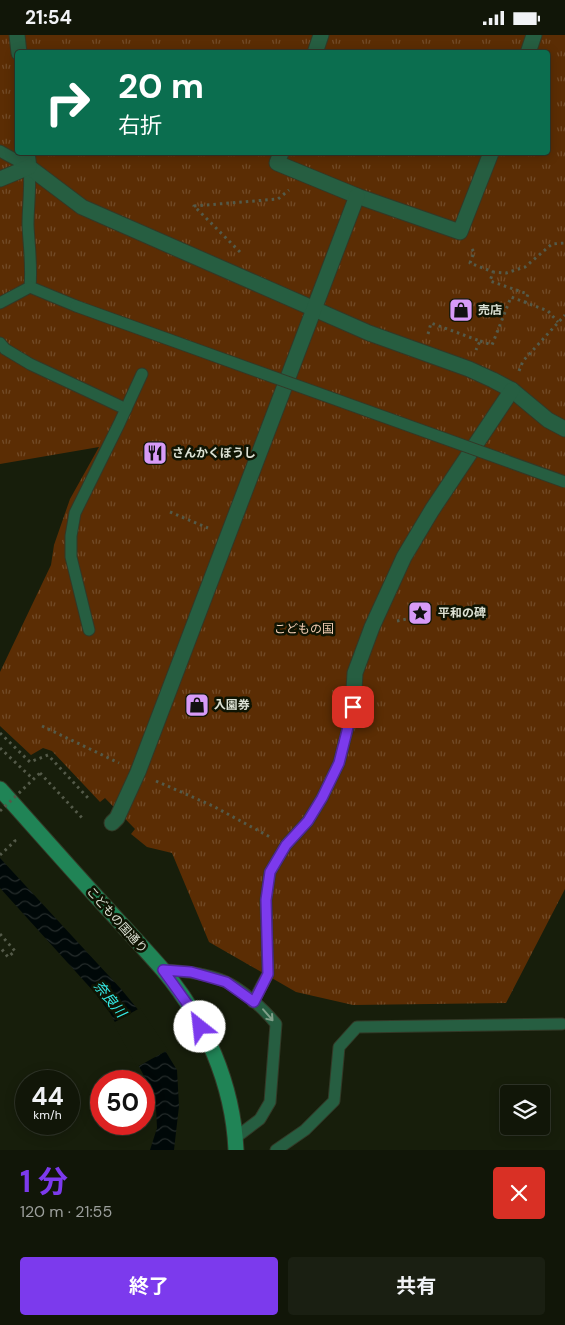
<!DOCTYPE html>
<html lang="ja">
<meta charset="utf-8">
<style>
body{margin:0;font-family:"DM Sans","Noto Sans JP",sans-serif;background:#1a1f12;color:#f1f3f6;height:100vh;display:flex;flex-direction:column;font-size:19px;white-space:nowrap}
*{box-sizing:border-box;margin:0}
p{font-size:16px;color:#9c9f9c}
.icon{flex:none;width:28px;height:28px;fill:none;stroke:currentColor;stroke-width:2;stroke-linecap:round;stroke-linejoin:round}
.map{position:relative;height:1115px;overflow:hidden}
.panel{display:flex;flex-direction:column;background:#111608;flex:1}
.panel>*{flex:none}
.top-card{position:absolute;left:15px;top:15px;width:535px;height:105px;border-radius:5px;box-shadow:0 2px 12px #0003,0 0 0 1px #303529;background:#0b6e4f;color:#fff;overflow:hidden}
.controls{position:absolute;left:500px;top:1050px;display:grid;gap:10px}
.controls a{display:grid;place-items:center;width:50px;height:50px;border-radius:5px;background:#111608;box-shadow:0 2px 12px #0003,0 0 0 1px #303529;font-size:25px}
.speed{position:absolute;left:15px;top:1035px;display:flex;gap:10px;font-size:25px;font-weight:700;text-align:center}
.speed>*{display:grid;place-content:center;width:65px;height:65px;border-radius:50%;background:#111608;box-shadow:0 2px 12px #0003,0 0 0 1px #303529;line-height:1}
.speed small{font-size:12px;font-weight:400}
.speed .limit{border:8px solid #d22;background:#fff;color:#111}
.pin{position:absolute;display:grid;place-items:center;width:42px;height:42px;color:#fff;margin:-21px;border-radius:10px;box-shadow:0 2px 8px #0006}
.me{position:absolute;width:55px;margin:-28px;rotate:331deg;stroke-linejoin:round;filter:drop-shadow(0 0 4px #0008)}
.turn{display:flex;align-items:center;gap:18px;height:105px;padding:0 20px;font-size:22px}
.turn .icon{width:65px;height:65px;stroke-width:2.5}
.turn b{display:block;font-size:35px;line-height:42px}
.round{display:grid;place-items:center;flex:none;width:52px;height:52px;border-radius:5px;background:#1a1f12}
.overview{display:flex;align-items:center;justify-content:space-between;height:85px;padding:0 20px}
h1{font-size:30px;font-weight:700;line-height:38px;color:#7c3aed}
.action{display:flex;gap:10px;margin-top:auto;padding:10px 20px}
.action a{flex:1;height:58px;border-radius:5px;background:#7c3aed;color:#fff;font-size:20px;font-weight:700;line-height:58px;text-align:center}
.action a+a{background:#1a1f12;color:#f1f3f6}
.status{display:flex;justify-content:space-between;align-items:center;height:35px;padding:0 25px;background:#111608;direction:ltr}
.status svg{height:14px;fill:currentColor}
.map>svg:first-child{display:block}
.park{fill:url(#park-tufts);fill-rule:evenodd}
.water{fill:url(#water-waves)}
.pier{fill:#171e0b}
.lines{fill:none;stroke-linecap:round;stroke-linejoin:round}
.lane-casing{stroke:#333927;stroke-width:13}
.street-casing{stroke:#333927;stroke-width:17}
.secondary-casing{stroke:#333927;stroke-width:17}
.path{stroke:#545a49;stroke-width:3;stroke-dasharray:2.5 4;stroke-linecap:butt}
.lane{stroke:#265e41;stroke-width:11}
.street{stroke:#265e41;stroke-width:15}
.secondary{stroke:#208456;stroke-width:15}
.lane-bridge-casing{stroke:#333927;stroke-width:13;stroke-linecap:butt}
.path-bridge{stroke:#545a49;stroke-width:3;stroke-dasharray:2.5 4;stroke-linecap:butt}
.lane-bridge{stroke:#265e41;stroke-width:11}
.oneway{stroke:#81a08a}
.route-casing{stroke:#51269a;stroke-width:12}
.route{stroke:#7c3aed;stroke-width:9}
.labels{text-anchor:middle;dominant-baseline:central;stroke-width:5;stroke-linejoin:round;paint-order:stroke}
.poi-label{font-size:12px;font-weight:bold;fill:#dce1d4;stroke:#0f1403;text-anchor:start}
.park-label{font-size:12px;fill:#f3cdb3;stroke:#0f1403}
.street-label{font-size:12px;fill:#dce1d4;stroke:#0f1403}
.water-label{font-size:14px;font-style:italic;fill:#35ede9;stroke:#0f1403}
</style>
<div class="status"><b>21:54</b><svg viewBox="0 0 49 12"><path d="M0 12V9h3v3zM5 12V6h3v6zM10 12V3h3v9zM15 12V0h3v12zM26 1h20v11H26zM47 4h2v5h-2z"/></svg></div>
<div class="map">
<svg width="565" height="1115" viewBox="0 0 565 1115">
<defs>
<pattern id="park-tufts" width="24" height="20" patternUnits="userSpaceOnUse" patternTransform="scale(1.25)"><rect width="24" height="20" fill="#5b2d04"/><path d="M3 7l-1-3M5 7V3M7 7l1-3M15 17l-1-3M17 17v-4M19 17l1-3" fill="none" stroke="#724b28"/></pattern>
<pattern id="water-waves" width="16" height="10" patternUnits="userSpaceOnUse" patternTransform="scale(1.25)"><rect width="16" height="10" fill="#000808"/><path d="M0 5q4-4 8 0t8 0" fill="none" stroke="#252c2b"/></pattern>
</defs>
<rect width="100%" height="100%" fill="#171e0b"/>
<path class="park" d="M0,0H565V854L506,968L353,970L296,957L209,907L172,818L147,812L131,799L135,794L105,763L100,767L52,716L43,713L31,720L0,691V637L51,530L54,510L70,464L99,412L0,429ZM18,18H548V118H18Z"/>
<polygon class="water" points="0,823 121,954 145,983 177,1035 179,1071 174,1115 150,1115 157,1093 156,1073 149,1050 110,978 95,958 0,853"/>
<polygon class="pier" points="140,973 168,1015 137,1032 113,988"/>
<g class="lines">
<g class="lane-casing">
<g id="lane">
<path d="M0,116L29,132C31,151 28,171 28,190C29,211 32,231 30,252L0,268"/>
<polyline points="30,252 76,271"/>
<polyline points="0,308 5,314 30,329 126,374"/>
<polyline points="89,595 71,522 71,501 75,478 119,389 142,339"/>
<path d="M163,935C184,936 205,938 224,946C241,953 265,975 276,989L270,1067L260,1084L235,1103"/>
<polyline points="253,967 268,939 266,865 270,837 286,810 308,786 322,763 339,728 353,672"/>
<polyline points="276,1115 305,1095 334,1066 339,1012 357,992 562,989"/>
</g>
</g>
<g class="street-casing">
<g id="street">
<polyline points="17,0 19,18"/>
<polyline points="315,18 321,0"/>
<polyline points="528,18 534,0"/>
<polyline points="27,118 29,132 82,172 369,298 469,334 493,345 512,355 548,385 565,394"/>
<polyline points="281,118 277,128 357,161 460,197 491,118"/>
<polyline points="0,144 29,132"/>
<polyline points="353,672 355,638 372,592 404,522 432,475 512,355"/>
<polyline points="112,788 117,783 138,737 357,161"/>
</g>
</g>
<g class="secondary-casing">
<path id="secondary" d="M0,754C35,793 69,832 104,870C124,892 144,913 163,935C205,985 233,1049 236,1115"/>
</g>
<g class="path">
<polyline points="472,214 474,217 470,228 493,237"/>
<polyline points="240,217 194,171 278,164 289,155"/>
<polyline points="525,268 528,259 490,246 493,237 506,238 525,232 552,209 565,208"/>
<polyline points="428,299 431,288 480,306 476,315"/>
<polyline points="480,306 492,310 511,262 548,276 558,287"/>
<polyline points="519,336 523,326 565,280"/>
<polyline points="170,477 208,493"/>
<polyline points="397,586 416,582"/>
<polyline points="42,691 119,728"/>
<polyline points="0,698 30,727 48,720 89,764"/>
<polyline points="0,713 33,744"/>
<polyline points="40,738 84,785"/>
<polyline points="156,746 213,771 270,802"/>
<polyline points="0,820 15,806 14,804"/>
<polyline points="0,899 15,916 8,922 0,912"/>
</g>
<use href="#lane" class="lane"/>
<use href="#street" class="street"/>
<use href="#secondary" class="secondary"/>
<g class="lane-bridge-casing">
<polyline id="lane-bridge" points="76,271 565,447"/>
</g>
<polyline class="path-bridge" points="0,776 40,738"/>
<use href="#lane-bridge" class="lane-bridge"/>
</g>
<defs><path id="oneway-shaft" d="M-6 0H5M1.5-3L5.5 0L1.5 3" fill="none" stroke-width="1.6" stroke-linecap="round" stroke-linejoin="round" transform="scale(1.25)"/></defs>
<use class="oneway" href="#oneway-shaft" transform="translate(268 980) rotate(49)"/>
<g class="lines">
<g class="route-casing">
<polyline id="route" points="200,992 191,974 163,935 191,937 226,947 254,967 268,939 266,865 270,837 286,810 308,786 322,763 339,728 353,672"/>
</g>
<use href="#route" class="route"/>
</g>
<defs>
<g id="shop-square" transform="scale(1.25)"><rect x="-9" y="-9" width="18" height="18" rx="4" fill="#d79bf8" stroke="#0f1403"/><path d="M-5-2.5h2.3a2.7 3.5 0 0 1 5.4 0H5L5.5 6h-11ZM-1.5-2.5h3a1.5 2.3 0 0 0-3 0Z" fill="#111"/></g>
<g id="restaurant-square" transform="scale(1.25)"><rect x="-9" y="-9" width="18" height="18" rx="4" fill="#d79bf8" stroke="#0f1403"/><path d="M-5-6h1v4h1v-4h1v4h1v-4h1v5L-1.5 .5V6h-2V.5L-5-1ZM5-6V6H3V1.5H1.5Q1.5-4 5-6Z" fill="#111"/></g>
<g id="sight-square" transform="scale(1.25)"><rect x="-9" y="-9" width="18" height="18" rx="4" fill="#d79bf8" stroke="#0f1403"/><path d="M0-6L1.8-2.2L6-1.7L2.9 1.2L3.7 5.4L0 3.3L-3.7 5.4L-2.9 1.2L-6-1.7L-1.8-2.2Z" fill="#111"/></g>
</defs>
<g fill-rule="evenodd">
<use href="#shop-square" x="461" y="275"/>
<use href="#restaurant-square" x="155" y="418"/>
<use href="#sight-square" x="420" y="578"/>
<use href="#shop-square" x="197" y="670"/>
</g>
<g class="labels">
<g class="poi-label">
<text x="478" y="275">売店</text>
<text x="172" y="418">さんかくぼうし</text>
<text x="438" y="578">平和の碑</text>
<text x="214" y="670">入園券</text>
</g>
<g class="park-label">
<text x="304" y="594">こどもの国</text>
</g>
<g class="street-label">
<text transform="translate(117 885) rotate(48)">こどもの国通り</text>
</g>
<g class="water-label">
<text transform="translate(110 964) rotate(51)">奈良川</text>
</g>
</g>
</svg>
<div class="controls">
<a><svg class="icon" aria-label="layers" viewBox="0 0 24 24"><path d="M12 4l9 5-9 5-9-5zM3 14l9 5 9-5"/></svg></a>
</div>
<div class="speed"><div>44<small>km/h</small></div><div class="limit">50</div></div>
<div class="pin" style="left:353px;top:672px;background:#d93025"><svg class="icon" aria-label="arrive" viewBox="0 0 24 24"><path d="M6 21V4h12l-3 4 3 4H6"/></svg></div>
<svg class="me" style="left:200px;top:992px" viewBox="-20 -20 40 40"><circle r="19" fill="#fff"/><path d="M0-13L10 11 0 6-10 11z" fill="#7c3aed"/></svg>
<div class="top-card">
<div class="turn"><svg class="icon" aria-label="right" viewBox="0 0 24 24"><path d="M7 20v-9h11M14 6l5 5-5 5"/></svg><div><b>20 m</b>右折</div></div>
</div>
</div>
<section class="panel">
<div class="overview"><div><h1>1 分</h1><p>120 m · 21:55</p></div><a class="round" style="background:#d93025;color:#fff"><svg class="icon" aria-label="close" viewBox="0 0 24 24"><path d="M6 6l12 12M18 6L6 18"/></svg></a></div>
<div class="action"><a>終了</a><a>共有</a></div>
</section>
